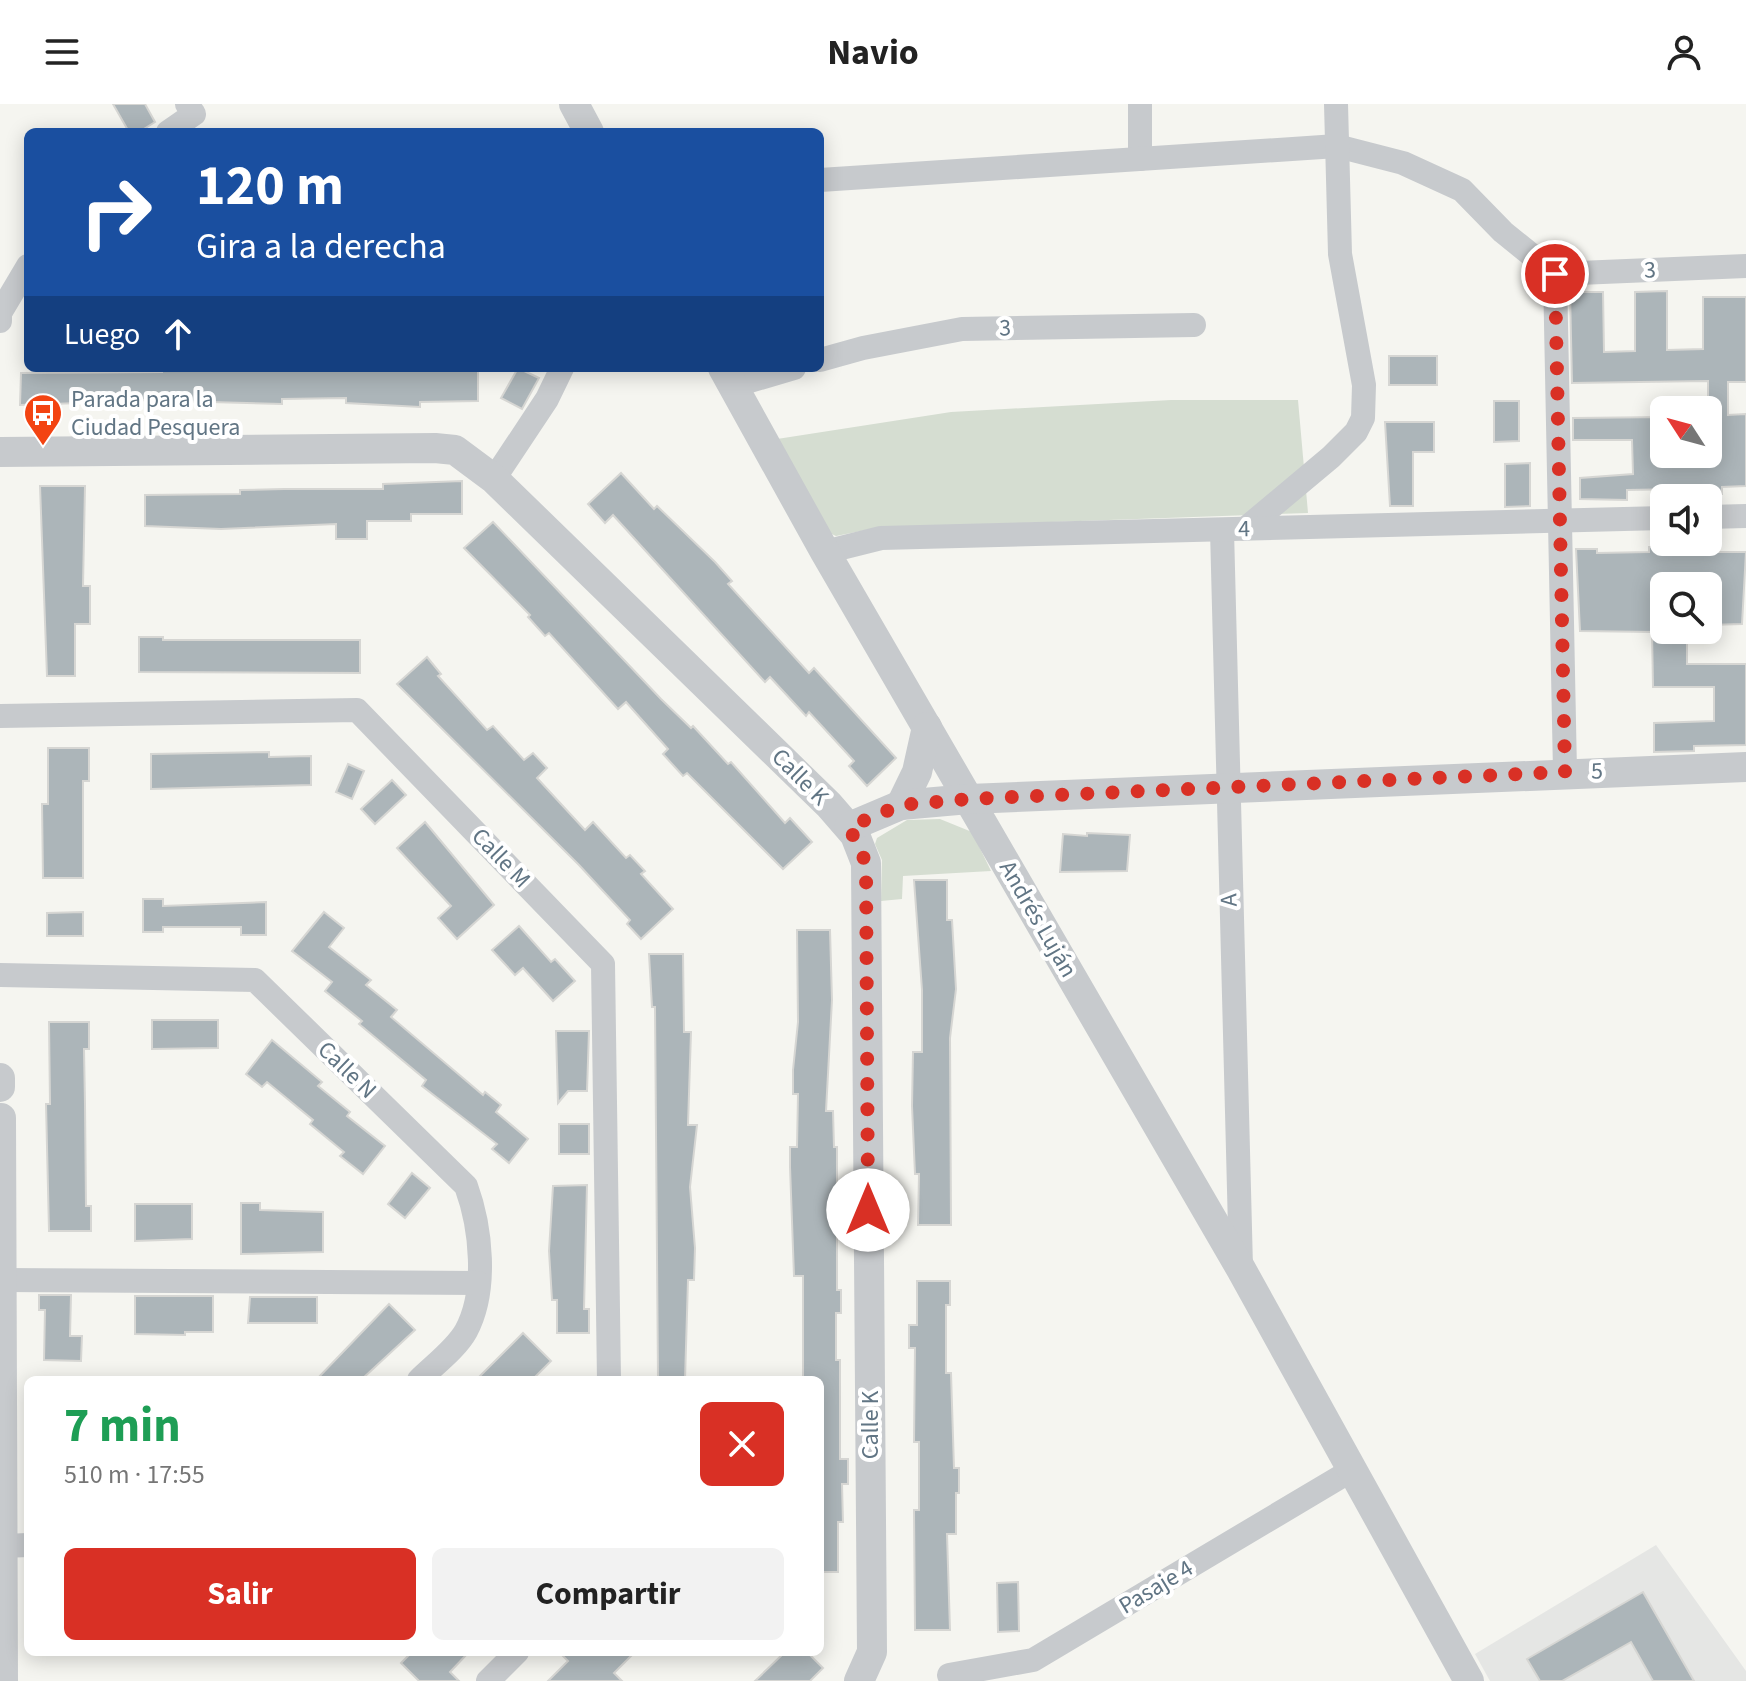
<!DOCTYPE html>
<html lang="es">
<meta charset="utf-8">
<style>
body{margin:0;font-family:"Source Sans 3",sans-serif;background:#f2f2f2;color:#222;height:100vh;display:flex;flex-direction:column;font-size:30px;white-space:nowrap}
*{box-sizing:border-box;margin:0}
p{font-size:26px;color:#767676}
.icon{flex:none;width:44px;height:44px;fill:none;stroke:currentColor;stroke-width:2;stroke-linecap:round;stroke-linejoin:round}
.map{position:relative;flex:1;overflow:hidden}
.panel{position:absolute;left:24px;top:1272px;width:800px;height:280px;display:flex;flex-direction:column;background:#fff;border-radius:12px;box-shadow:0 4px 20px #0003}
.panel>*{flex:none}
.banner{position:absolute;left:24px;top:24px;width:800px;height:244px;border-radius:12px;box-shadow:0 4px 20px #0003;background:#1a4fa0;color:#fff;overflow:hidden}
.needle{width:52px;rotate:306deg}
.buttons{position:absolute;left:1650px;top:292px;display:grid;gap:16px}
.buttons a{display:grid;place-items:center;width:72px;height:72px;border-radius:12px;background:#fff;box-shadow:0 4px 20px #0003;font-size:40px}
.pin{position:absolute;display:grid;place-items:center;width:68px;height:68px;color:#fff;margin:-34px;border:4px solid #fff;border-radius:50%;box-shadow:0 2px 8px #0007}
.me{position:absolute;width:88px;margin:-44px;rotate:0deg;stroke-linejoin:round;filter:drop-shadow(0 0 6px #0008)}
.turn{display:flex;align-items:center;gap:28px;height:168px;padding:0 40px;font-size:36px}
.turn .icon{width:104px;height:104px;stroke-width:2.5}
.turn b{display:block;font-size:56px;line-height:68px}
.then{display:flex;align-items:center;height:76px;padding:0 40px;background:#0003;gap:16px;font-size:30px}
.round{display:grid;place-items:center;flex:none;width:84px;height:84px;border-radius:12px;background:#f2f2f2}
.overview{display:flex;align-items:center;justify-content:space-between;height:136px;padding:0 40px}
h1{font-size:48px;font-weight:700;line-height:60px;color:#1e9e55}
.action{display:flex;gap:16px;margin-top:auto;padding:16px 40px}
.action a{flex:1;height:92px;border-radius:12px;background:#d93025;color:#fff;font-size:32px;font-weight:700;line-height:92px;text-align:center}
.action a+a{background:#f2f2f2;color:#222}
header{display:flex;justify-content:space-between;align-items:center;height:104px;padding:0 40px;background:#fff;font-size:36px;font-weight:700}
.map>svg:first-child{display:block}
.built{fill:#e5e6e4}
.green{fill:#d5ddd1}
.building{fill:#acb5b9;stroke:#d6d6d3;stroke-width:2}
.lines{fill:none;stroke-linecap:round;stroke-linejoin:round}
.minor{stroke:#c7cacd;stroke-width:24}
.tertiary{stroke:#c7cacd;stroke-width:30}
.route{stroke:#d93025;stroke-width:14;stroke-dasharray:0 25.2}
.labels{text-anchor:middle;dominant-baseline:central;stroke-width:8;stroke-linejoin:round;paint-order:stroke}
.street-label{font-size:24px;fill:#617584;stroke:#fff}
.poi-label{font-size:24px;fill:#617584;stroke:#fff;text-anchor:start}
</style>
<header><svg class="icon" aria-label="menu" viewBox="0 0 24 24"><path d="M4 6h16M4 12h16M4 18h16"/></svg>Navio<svg class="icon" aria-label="person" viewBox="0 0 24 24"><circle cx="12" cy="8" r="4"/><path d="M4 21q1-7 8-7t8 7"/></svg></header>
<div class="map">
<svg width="1746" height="1577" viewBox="0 0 1746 1577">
<rect width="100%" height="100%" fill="#f5f5f0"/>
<polygon class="built" points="1656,1441 1746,1567 1746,1577 1490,1577 1475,1550"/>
<g class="green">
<polygon points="1171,296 1298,296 1308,409 876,424 836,432 823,426 777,335 951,308"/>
<polygon points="940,715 972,728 991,767 903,772 902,795 881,797 882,756 875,740 877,734 907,716"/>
</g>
<g class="building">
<polygon points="113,0 145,0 155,18 139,28 129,28"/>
<polygon points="1667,187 1667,246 1703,245 1703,193 1746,193 1746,278 1728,278 1728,311 1746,310 1746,382 1722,383 1722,390 1682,391 1682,385 1627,386 1627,396 1580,395 1580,374 1633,370 1632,336 1573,336 1573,314 1664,313 1664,360 1708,359 1708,277 1572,279 1570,188 1603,188 1604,248 1635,247 1635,188"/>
<rect x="1389" y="252" width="48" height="29"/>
<polygon points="162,264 478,264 478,297 420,298 420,303 346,299 346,294 282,295 282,300 136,296 136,303 111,303 111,298 20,301 21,269 162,268"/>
<polygon points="518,264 539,274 522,305 501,294"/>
<polygon points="1494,297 1519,297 1519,337 1494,338"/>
<polygon points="1385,318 1434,318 1434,348 1413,348 1413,402 1390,402"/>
<polygon points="1530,359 1530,402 1505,403 1505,360"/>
<polygon points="621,369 654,405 657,402 715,458 732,477 728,480 809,569 814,564 896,654 867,682 849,662 854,657 809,608 806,612 770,573 765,578 613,411 605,419 588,400"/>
<polygon points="462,377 462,410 411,410 411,417 367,417 367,435 336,435 336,420 221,425 145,422 145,391 240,390 240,386 284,385 383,385 383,380"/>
<polygon points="40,382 85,382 83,482 90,482 90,520 75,520 75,572 47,572"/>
<polygon points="493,418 661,595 691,624 693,622 728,660 731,658 785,719 790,714 812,738 783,765 687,669 683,672 663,650 668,645 626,598 618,605 549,529 545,532 528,513 530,511 464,444"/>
<polygon points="1649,443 1691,443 1691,448 1746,448 1742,520 1708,521 1708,477 1703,477 1703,469 1664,470 1664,526 1687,526 1687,560 1746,560 1746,641 1694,642 1694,647 1654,648 1654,619 1714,617 1714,583 1653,583 1652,528 1580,527 1576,445 1597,445 1597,449 1649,448"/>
<polygon points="139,533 163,533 163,536 360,536 360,569 139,568"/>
<polygon points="427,553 441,570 438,572 487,626 493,622 524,656 533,649 547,664 537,674 585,726 593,718 626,754 630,751 645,767 641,770 673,805 641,835 627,820 630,816 579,761 397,580"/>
<polygon points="48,644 89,644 89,677 83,677 83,774 43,774 42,700 48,700"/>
<polygon points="269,648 269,653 311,652 311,681 151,685 151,650"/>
<polygon points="348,660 364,667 352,695 336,688"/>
<polygon points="392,676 406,691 375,720 361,705"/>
<polygon points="425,718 494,801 457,835 438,814 451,802 397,744"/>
<polygon points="1087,729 1130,731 1127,767 1060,768 1063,730 1087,732"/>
<polygon points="914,776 947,776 947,816 952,816 956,885 950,934 951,1121 918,1121 919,1070 915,1070 912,1002 913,948 922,948 922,886"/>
<polygon points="143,795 163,795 163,802 266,798 266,831 241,831 241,823 163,823 163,828 143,828"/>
<polygon points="83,808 83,832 47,832 47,809"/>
<polygon points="324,808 344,824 329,843 371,876 366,881 397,906 391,913 483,991 485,988 501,1001 496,1008 528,1035 509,1059 492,1045 497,1040 422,982 426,976 359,920 362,917 325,887 332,878 292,847"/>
<polygon points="519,822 551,858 555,855 575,877 553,897 523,864 515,871 492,846"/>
<polygon points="797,826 830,826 832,896 826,1007 833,1007 834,1043 837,1043 837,1186 841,1186 841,1209 836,1209 836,1256 840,1256 840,1355 848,1355 848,1380 842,1380 843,1418 838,1418 838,1468 820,1468 820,1276 803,1276 803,1172 794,1172 790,1063 790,1043 797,1043 798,990 793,990 793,966 798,918"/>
<polygon points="649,850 683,850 684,928 691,928 688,1021 697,1021 690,1083 695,1144 694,1176 688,1176 685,1276 658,1276 655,903 652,903"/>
<polygon points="152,916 218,916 218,944 152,945"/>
<polygon points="49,918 89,918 89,945 84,945 85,1000 86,1102 91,1102 91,1127 49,1127 46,1000 50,1000"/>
<polygon points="556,927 589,927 587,987 568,987 558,999"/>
<polygon points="272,936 322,978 318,982 350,1008 347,1012 385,1042 363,1070 340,1052 344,1048 310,1020 313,1016 267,978 262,983 246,970"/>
<rect x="559" y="1020" width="30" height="30"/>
<polygon points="412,1069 430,1084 405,1114 388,1100"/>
<polygon points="587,1081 584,1205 589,1205 589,1229 557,1229 557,1196 552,1196 549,1147 553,1082"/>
<polygon points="241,1099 260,1099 260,1106 323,1108 323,1148 241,1150"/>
<polygon points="135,1100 192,1100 192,1135 135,1137"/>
<polygon points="917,1177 950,1177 950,1201 946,1201 946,1269 951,1269 954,1364 959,1364 959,1389 956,1389 956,1430 947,1430 950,1526 915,1526 914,1406 919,1406 919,1338 914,1338 915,1244 909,1244 909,1221 917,1221"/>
<polygon points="39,1191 71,1191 70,1232 82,1232 81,1257 44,1256 45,1206 39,1206"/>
<polygon points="135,1192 213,1192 213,1228 185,1228 185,1231 135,1230"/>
<polygon points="250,1193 317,1193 317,1219 248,1219"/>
<polygon points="389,1200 415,1226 361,1276 316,1276"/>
<polygon points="523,1229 551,1257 532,1276 476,1276"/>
<polygon points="1018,1478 1019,1527 998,1528 997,1479"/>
<polygon points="1643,1488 1694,1577 1653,1577 1631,1538 1562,1577 1540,1577 1527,1555"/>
<polygon points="412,1548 469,1548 450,1568 459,1577 419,1577 401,1559"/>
<polygon points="559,1548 635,1548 614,1569 622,1577 548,1577 568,1557"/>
<polygon points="785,1548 807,1548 823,1564 810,1577 755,1577"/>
</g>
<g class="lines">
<g class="minor">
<polyline points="168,28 194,10 187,0"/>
<polyline points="1140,55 1140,0"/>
<polyline points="820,76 1337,42 1403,59 1462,86 1503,128 1555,170"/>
<polyline points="1555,170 1565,668"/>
<polyline points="1555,170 1746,162"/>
<polyline points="0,217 0,209 28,162"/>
<polyline points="820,256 863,244 962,225 1194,221"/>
<polyline points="733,282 794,264"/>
<polyline points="494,375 547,295 562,264"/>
<polyline points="1708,413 1746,412"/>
<polyline points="1245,425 1331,353 1356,328 1363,314 1364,281 1340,150 1336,0"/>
<polyline points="1222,426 1241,1163"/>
<polyline points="825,448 881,434 1664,414"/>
<polyline points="0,612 357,606 603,860 609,1276"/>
<path d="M0,871L255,876L466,1082C481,1123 488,1186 466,1227C456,1245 434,1261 419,1276"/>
<polyline points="2,1176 478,1179"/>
<polyline points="3,1442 28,1441"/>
<polyline points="949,1571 1033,1556 1352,1366"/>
<polyline points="488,1577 517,1548"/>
</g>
<g class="tertiary">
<polyline points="574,0 589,28"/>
<polyline points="723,264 825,448 1241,1165 1469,1577"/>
<polyline points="0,348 435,344 455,346 494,375 829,701 855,731 866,759 872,1548 859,1577"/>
<polyline points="901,701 917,668 927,623"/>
<polyline points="849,723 901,701 969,695 1746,663"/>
<polyline points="0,974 0,983"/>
<polyline points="1,1014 3,1577"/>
</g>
</g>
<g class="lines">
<polyline class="route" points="868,1106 866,759 849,723 901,701 969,695 1565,668 1555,170"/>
</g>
<defs>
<g id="bus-pin" transform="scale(2)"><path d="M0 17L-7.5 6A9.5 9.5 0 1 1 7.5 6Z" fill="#f34412" stroke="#fff"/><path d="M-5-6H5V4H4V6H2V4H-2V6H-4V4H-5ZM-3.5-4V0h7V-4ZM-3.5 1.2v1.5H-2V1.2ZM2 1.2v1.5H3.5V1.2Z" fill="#fff"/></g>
</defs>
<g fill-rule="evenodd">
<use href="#bus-pin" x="43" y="309"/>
</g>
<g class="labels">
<g class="street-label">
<text transform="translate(1650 166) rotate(-2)">3</text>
<text transform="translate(1005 224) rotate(-1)">3</text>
<text transform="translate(1244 425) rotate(-1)">4</text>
<text transform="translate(1597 667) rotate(-2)">5</text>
<text transform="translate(800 673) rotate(45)">Calle K</text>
<text transform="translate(501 754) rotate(46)">Calle M</text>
<text transform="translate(1229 796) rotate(-92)">A</text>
<text transform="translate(1038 815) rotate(60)">Andrés Luján</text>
<text transform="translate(347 966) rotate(44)">Calle N</text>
<text transform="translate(870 1321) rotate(-90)">Calle K</text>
<text transform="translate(1156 1483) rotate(-31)">Pasaje 4</text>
</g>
<g class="poi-label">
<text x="71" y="295">Parada para la<tspan x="71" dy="28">Ciudad Pesquera</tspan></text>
</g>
</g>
</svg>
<div class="buttons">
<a><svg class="needle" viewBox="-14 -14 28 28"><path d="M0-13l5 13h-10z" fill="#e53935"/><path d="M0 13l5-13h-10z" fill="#767676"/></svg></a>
<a><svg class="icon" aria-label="sound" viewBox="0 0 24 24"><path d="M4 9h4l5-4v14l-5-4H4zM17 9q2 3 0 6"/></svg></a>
<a><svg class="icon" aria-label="search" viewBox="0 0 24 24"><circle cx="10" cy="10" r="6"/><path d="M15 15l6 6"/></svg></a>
</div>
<div class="pin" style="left:1555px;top:170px;background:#d93025"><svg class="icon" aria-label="arrive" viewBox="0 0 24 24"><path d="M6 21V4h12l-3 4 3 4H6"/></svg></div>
<svg class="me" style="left:868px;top:1106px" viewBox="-20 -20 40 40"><circle r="19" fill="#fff"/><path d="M0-13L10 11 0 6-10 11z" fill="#d93025"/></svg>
<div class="banner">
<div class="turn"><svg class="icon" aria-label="right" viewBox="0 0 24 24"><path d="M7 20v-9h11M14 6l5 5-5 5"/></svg><div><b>120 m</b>Gira a la derecha</div></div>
<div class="then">Luego<svg class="icon" aria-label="ahead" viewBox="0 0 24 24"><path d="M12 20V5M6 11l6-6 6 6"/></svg></div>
</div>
<section class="panel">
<div class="overview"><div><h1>7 min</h1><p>510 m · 17:55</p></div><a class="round" style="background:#d93025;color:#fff"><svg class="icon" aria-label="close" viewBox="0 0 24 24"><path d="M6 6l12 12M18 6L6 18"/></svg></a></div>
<div class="action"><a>Salir</a><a>Compartir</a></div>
</section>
</div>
